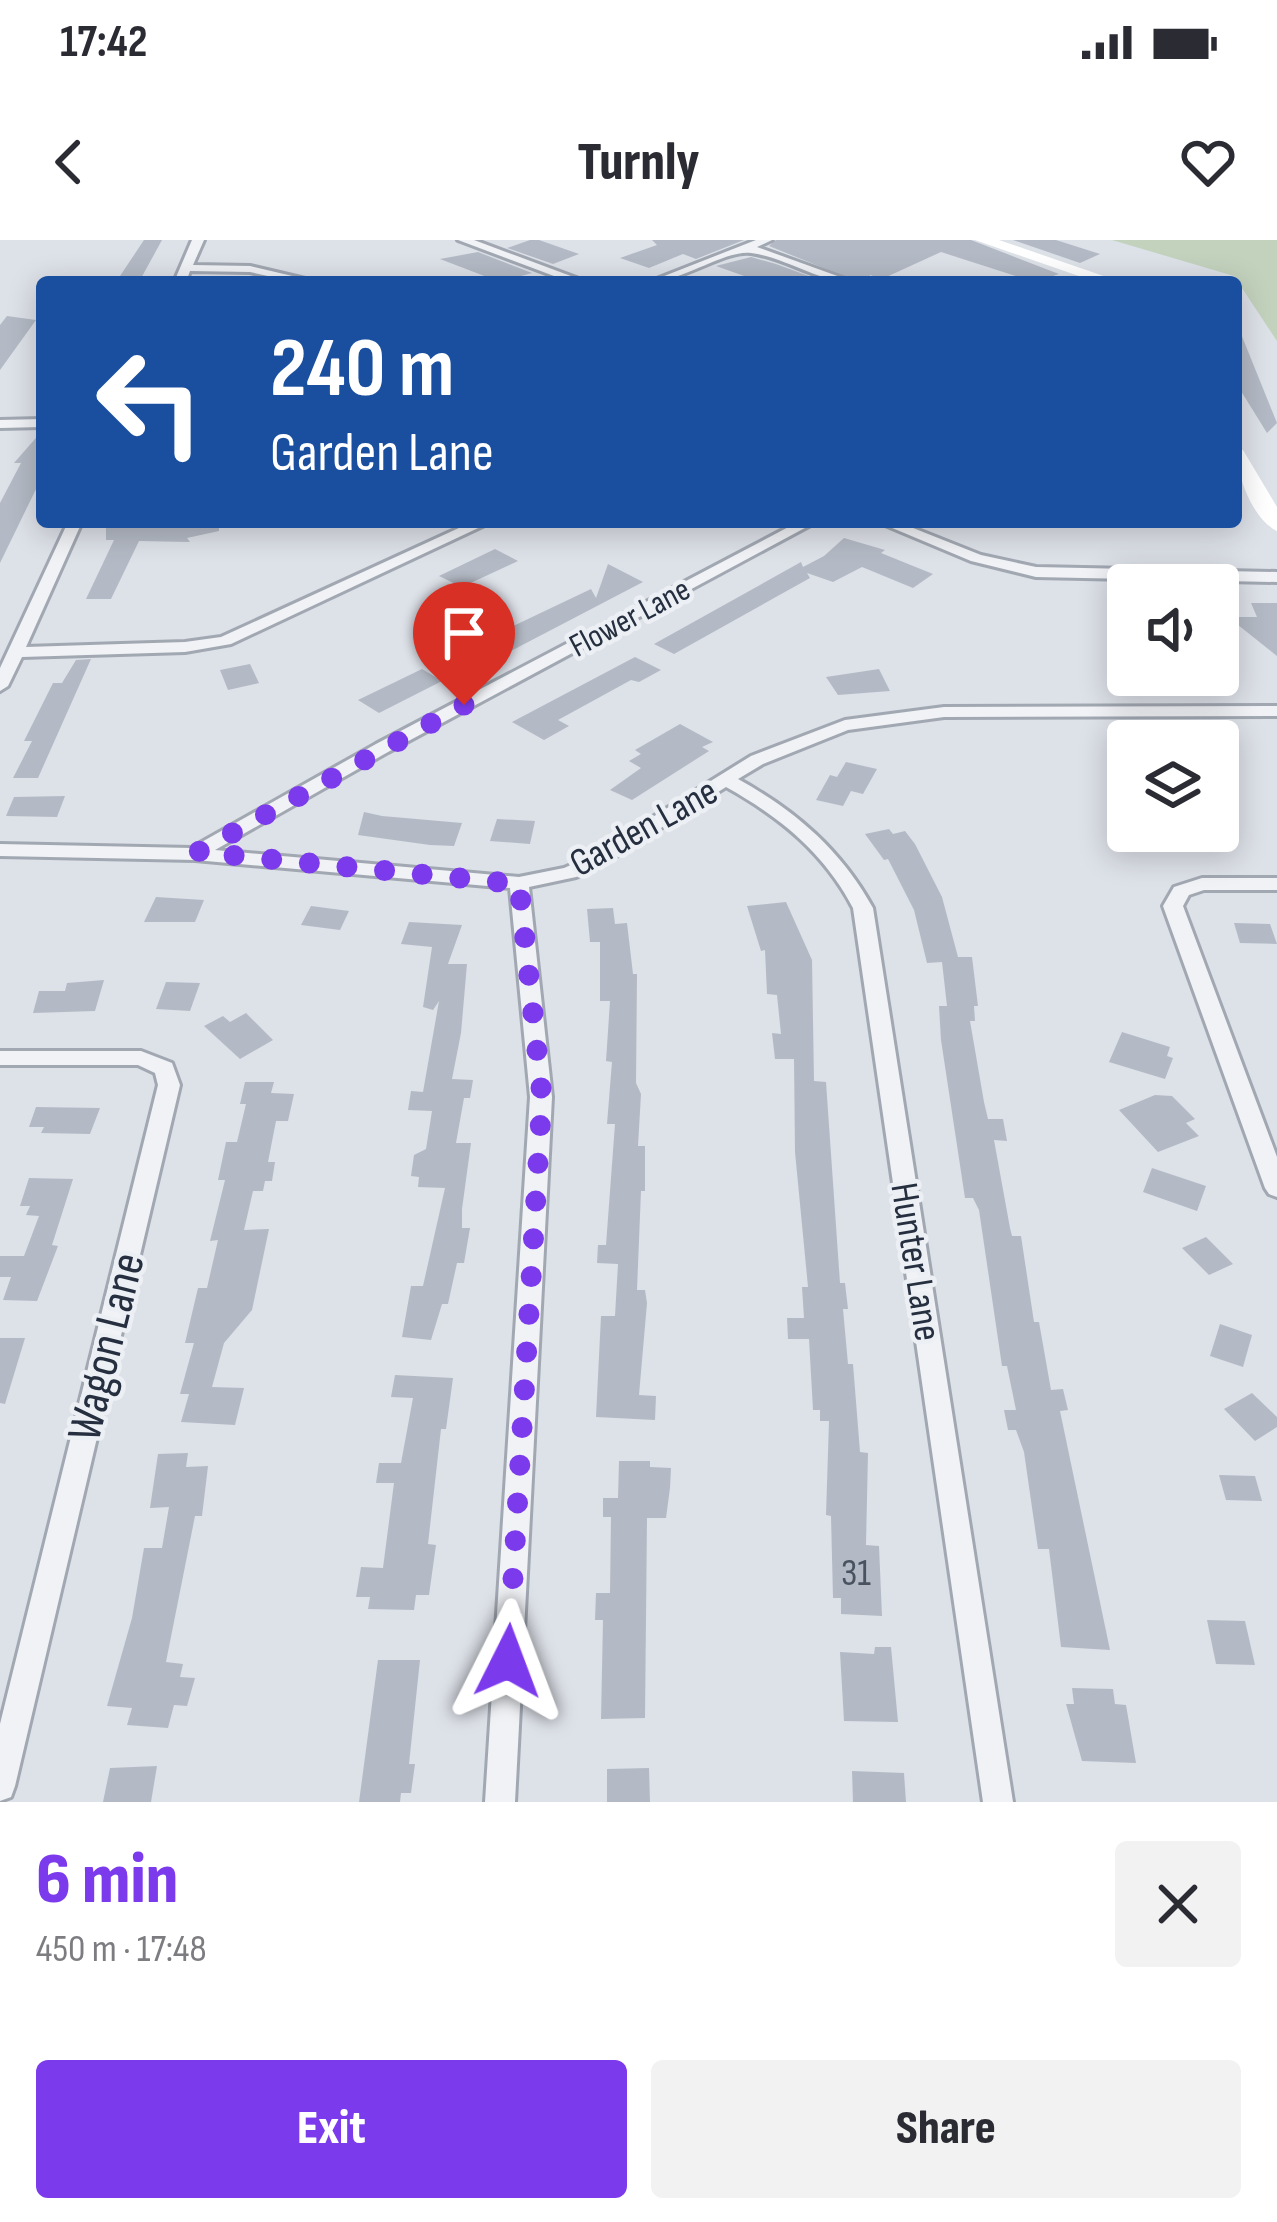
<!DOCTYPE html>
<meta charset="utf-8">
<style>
body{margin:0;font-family:"Sofia Sans Condensed",sans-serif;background:#f2f2f3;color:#2b2b33;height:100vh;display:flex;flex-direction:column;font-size:45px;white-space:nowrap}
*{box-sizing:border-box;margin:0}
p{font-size:39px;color:#7c7c81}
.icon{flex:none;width:66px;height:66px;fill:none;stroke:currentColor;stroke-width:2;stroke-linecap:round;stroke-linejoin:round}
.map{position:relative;height:1562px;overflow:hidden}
.drawer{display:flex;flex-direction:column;background:#fff;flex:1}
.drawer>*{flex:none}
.hud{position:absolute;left:36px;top:36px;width:1206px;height:252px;border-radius:12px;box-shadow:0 6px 30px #0003;background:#1a4fa0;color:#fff;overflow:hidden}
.buttons{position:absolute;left:1107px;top:324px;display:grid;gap:24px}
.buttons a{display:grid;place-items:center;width:132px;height:132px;border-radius:12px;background:#fff;box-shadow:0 6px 30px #0003;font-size:60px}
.pin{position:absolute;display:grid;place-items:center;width:102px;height:102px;color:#fff;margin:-123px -51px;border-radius:50% 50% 50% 0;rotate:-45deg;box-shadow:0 0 12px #0007}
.pin .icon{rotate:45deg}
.me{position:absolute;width:132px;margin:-66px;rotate:3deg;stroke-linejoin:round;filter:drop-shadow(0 0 9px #0008)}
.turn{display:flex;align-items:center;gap:42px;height:252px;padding:0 36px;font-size:54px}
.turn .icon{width:156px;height:156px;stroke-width:2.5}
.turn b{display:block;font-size:84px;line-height:102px}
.round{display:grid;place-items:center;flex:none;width:126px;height:126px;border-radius:12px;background:#f2f2f3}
.overview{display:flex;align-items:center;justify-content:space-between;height:204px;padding:0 36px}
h1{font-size:72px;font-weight:800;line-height:90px;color:#7c3aed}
.primary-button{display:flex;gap:24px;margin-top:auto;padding:24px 36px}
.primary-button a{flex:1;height:138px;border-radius:12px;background:#7c3aed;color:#fff;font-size:48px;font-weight:800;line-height:138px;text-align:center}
.primary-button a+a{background:#f2f2f3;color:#2b2b33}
.status{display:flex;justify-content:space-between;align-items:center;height:84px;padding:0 60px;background:#fff;direction:ltr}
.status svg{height:33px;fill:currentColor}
header{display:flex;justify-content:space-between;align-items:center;height:156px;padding:0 36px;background:#fff;font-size:54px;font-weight:800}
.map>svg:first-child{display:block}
.green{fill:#c3d2bd}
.building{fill:#b4bac5}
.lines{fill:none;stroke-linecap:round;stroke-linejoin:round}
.street-casing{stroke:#a2a8b2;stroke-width:6}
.street{fill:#f0f2f6;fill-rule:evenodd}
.secondary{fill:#fff;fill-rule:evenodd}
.route{stroke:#7c3aed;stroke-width:21;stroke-dasharray:0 37.8}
.labels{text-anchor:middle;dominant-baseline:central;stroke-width:9;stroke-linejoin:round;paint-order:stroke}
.far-street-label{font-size:33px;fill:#252f3f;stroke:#ecf0f5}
.street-label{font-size:39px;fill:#252f3f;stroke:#ecf0f5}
.near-number-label{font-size:39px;fill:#495260}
.near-street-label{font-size:48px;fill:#252f3f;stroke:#ecf0f5}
</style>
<div class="status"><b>17:42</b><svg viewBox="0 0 49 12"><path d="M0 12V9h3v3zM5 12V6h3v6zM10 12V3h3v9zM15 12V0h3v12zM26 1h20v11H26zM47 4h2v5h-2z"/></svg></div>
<header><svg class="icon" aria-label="back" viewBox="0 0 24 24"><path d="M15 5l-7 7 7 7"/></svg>Turnly<svg class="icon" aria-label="heart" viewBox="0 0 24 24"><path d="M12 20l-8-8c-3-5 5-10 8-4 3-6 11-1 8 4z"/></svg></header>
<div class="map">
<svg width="1277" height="1562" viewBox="0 0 1277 1562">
<rect width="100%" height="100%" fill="#dde1e8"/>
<polygon class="green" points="1112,0 1277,0 1277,101 1234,36"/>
<g class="building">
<polygon points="144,0 162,0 139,42 116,42"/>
<polygon points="530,0 539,0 579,14 553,24 507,8"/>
<polygon points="652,0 744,0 696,19 683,14 649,28 620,18 657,5"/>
<polygon points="776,0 971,0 1059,34 1034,42 941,12 882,39 870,35 869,42 858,42 769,6"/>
<polygon points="1013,0 1056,0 1100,14 1080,23"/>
<polygon points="478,12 532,33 500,42 440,19"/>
<polygon points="751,17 776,24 825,42 761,42 716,26"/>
<polygon points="7,76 36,80 0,130 0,85"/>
<polygon points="1237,84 1277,183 1267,193 1236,143"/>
<polygon points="42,191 42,245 38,245 0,323 0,263 21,223 14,223"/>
<polygon points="106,282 219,282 219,291 187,298 190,302 139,301 111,359 86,359 114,300 106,300"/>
<polygon points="844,298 885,310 881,313 933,334 913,348 862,327 833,342 807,333 810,338 674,414 654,404 801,322 803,327 824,316"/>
<polygon points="495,309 518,321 462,347 439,336"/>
<polygon points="608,324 643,342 488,423 465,409 591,349 596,358"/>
<polygon points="1251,363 1277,363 1277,416 1228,377 1257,377"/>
<polygon points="635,417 661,430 639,442 631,440 558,480 569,486 544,500 512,482"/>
<polygon points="91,419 38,538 13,538 32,501 24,501 53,443 62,443 76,420"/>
<polygon points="250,424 259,443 228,450 220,430"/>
<polygon points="422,429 442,441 379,473 358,460"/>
<polygon points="879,429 890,451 838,455 826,437"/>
<polygon points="680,484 713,502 702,507 709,511 632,560 610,550 641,528 629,521 641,514 635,510"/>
<polygon points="846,522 877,529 863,554 851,551 843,566 816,560 830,535 837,537"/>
<polygon points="65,556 57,577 6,576 14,557"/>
<polygon points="364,572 382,576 462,583 454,606 430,605 358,595"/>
<polygon points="497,579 535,581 530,604 490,601"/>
<polygon points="889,589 893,594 905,591 915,604 942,657 958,717 972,717 978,766 974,766 975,781 970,781 984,862 988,879 1003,879 1007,901 994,900 1010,988 1012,996 1021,996 1034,1082 1039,1082 1051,1150 1063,1149 1068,1170 1060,1171 1110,1410 1061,1407 1049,1309 1038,1309 1024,1212 1016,1190 1008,1190 1004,1170 1016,1170 1007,1126 1002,1126 979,970 973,958 965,958 941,800 939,766 947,766 942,722 927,723 914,670 888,619 884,620 865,594"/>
<polygon points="156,657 204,660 195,682 144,682"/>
<polygon points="786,662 812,720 814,841 826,842 840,1043 845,1043 848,1069 843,1069 848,1124 853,1124 860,1212 868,1213 866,1305 879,1306 882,1376 841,1374 841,1358 833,1358 831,1276 826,1275 829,1181 820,1181 820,1170 813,1170 809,1099 788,1099 787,1078 804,1078 802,1047 808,1047 795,912 794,819 775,819 772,793 781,794 777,755 767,754 765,710 761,711 747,666"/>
<polygon points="311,666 349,671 340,690 301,685"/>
<polygon points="613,668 615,684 627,683 633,734 637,734 636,843 641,854 638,906 645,906 645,951 641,951 637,1050 645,1050 647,1063 639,1155 656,1156 655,1180 596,1177 601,1076 615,1076 618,1024 597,1023 598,1005 606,1005 615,884 607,884 612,822 606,821 610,761 600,761 600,702 590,702 587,669"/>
<polygon points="409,682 462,685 448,724 467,724 461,793 452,839 473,840 470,858 464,858 456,903 471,903 462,969 462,988 470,988 464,1023 457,1023 448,1064 442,1064 431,1100 402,1097 411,1046 423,1046 445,948 418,947 419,937 411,936 414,915 426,909 432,871 408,870 411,851 423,852 439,761 433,770 423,767 432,707 401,704"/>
<polygon points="1234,683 1270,684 1277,704 1240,703"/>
<polygon points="104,740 95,771 33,773 39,751 65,751 67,743"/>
<polygon points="166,742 200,743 190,771 156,769"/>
<polygon points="246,773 273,800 240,819 204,786 223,776 230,782"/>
<polygon points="1122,792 1170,807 1167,816 1173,818 1165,839 1109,822"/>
<polygon points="245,842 274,842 271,853 294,854 288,881 276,881 268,922 275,922 272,941 265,941 263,951 253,951 244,990 269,989 252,1070 224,1103 212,1147 244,1148 235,1185 181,1182 189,1154 180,1154 194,1103 185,1103 198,1048 207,1048 218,1000 210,1001 225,940 218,940 226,902 237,902 246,864 240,864"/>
<polygon points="1155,855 1172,856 1195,879 1186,883 1199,896 1158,912 1119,870"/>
<polygon points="36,867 100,868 90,894 41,893 44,887 29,887"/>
<polygon points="1152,928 1206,946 1197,971 1143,952"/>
<polygon points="29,938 73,939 52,1005 58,1006 37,1061 3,1060 11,1037 0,1037 0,1016 24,1016 39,976 26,975 30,966 20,966"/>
<polygon points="1206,997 1233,1024 1209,1035 1182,1008"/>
<polygon points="1220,1084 1252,1095 1243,1127 1210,1116"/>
<polygon points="0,1098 25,1098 5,1164 0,1163"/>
<polygon points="395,1135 453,1138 446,1189 441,1189 428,1304 436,1305 429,1355 416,1355 414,1370 368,1369 370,1357 356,1357 361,1327 383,1328 394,1243 376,1243 379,1223 401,1223 413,1158 391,1157"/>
<polygon points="1252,1153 1277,1177 1277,1187 1255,1201 1224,1169"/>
<polygon points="188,1213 186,1227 208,1226 202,1276 195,1276 166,1422 183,1424 180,1437 195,1438 187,1466 174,1465 168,1488 127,1485 132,1468 107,1466 132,1378 144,1308 162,1308 169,1267 150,1268 158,1214"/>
<polygon points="619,1221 650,1221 650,1227 671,1228 670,1248 666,1278 647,1278 645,1478 601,1479 603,1380 595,1380 596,1353 610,1353 611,1277 603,1277 603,1258 618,1258"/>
<polygon points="1219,1235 1255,1236 1262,1261 1226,1260"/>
<polygon points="1207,1380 1245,1381 1255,1425 1216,1424"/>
<polygon points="875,1407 891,1407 898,1482 844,1481 840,1412 874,1414"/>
<polygon points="378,1420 420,1420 409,1524 415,1524 411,1553 401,1553 400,1562 359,1562"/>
<polygon points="1072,1448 1113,1449 1115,1464 1126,1465 1136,1523 1082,1521 1066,1464 1074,1464"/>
<polygon points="157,1526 151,1562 103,1562 110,1528"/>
<polygon points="649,1528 650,1562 607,1562 607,1529"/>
<polygon points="852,1531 904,1533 906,1562 853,1562"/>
</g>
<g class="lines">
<g class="street-casing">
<g id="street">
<polygon points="192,0 204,0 193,25 250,26 318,42 295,42 250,32 190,31 186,42 174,42"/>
<polygon points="458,0 474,0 587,42 570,42"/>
<path d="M756,0H772L757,7L854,42C817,42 787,18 751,13C727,9 681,42 649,42Z"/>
<polygon points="42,179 42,187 0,188 0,180"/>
<polygon points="68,282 82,282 26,407 185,402 221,397 472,282 491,282 231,404 185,412 22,417 8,446 0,451 0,428"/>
<path d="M798,282H816L388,512L215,610L519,637L564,628L585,619L751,516L845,480L944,467L1277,466V476L944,477L848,490L763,524L738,539C796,571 841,610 873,668L1013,1562H983L853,668C824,613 780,577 726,547L599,627L576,637L529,647L552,857L515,1562H485L530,857L510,648L195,620L0,616V604L191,608L376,504Z"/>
<polygon points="878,282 898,282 981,315 1036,327 1277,332 1277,342 1036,337 971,321"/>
<polygon points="1202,638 1277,638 1277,650 1204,650 1189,655 1183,666 1277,917 1277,957 1269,954 1265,948 1163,666 1174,647"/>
<polygon points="0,811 141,811 172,823 180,845 15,1546 11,1557 0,1561 0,1484 158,845 155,833 138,825 0,825"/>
</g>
</g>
<use href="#street" class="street"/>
<g class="secondary">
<polygon points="975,0 999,0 1121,42 1096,42"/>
<path d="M1236,208L1243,210L1277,267V291C1252,279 1236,234 1236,208Z"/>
</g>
</g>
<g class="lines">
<polyline class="route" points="464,465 198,612 519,644 542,857 508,1421"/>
</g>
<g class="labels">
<g class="far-street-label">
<text transform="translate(630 378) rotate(-28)">Flower Lane</text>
</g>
<g class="street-label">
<text transform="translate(644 588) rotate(-29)">Garden Lane</text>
<text transform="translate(915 1022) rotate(81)">Hunter Lane</text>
</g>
<g class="near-number-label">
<text x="856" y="1333">31</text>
</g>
<g class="near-street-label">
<text transform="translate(107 1107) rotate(-76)">Wagon Lane</text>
</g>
</g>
</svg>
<div class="buttons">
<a><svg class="icon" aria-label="sound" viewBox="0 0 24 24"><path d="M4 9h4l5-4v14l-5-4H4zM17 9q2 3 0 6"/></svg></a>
<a><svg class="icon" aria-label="layers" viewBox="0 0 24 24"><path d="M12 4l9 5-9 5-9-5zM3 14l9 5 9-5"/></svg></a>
</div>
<div class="pin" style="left:464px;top:465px;background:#d93025"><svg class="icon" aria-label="arrive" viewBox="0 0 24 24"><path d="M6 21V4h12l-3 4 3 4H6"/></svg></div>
<svg class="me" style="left:508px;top:1421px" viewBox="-20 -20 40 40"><path d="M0-17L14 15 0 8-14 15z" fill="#7c3aed" stroke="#fff" stroke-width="4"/></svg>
<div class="hud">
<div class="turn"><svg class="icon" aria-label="left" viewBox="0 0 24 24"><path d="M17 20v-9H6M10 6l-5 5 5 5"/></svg><div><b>240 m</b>Garden Lane</div></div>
</div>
</div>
<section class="drawer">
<div class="overview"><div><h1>6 min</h1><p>450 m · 17:48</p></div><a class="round"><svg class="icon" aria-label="close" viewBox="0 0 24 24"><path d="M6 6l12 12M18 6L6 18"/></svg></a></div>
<div class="primary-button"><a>Exit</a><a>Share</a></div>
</section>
